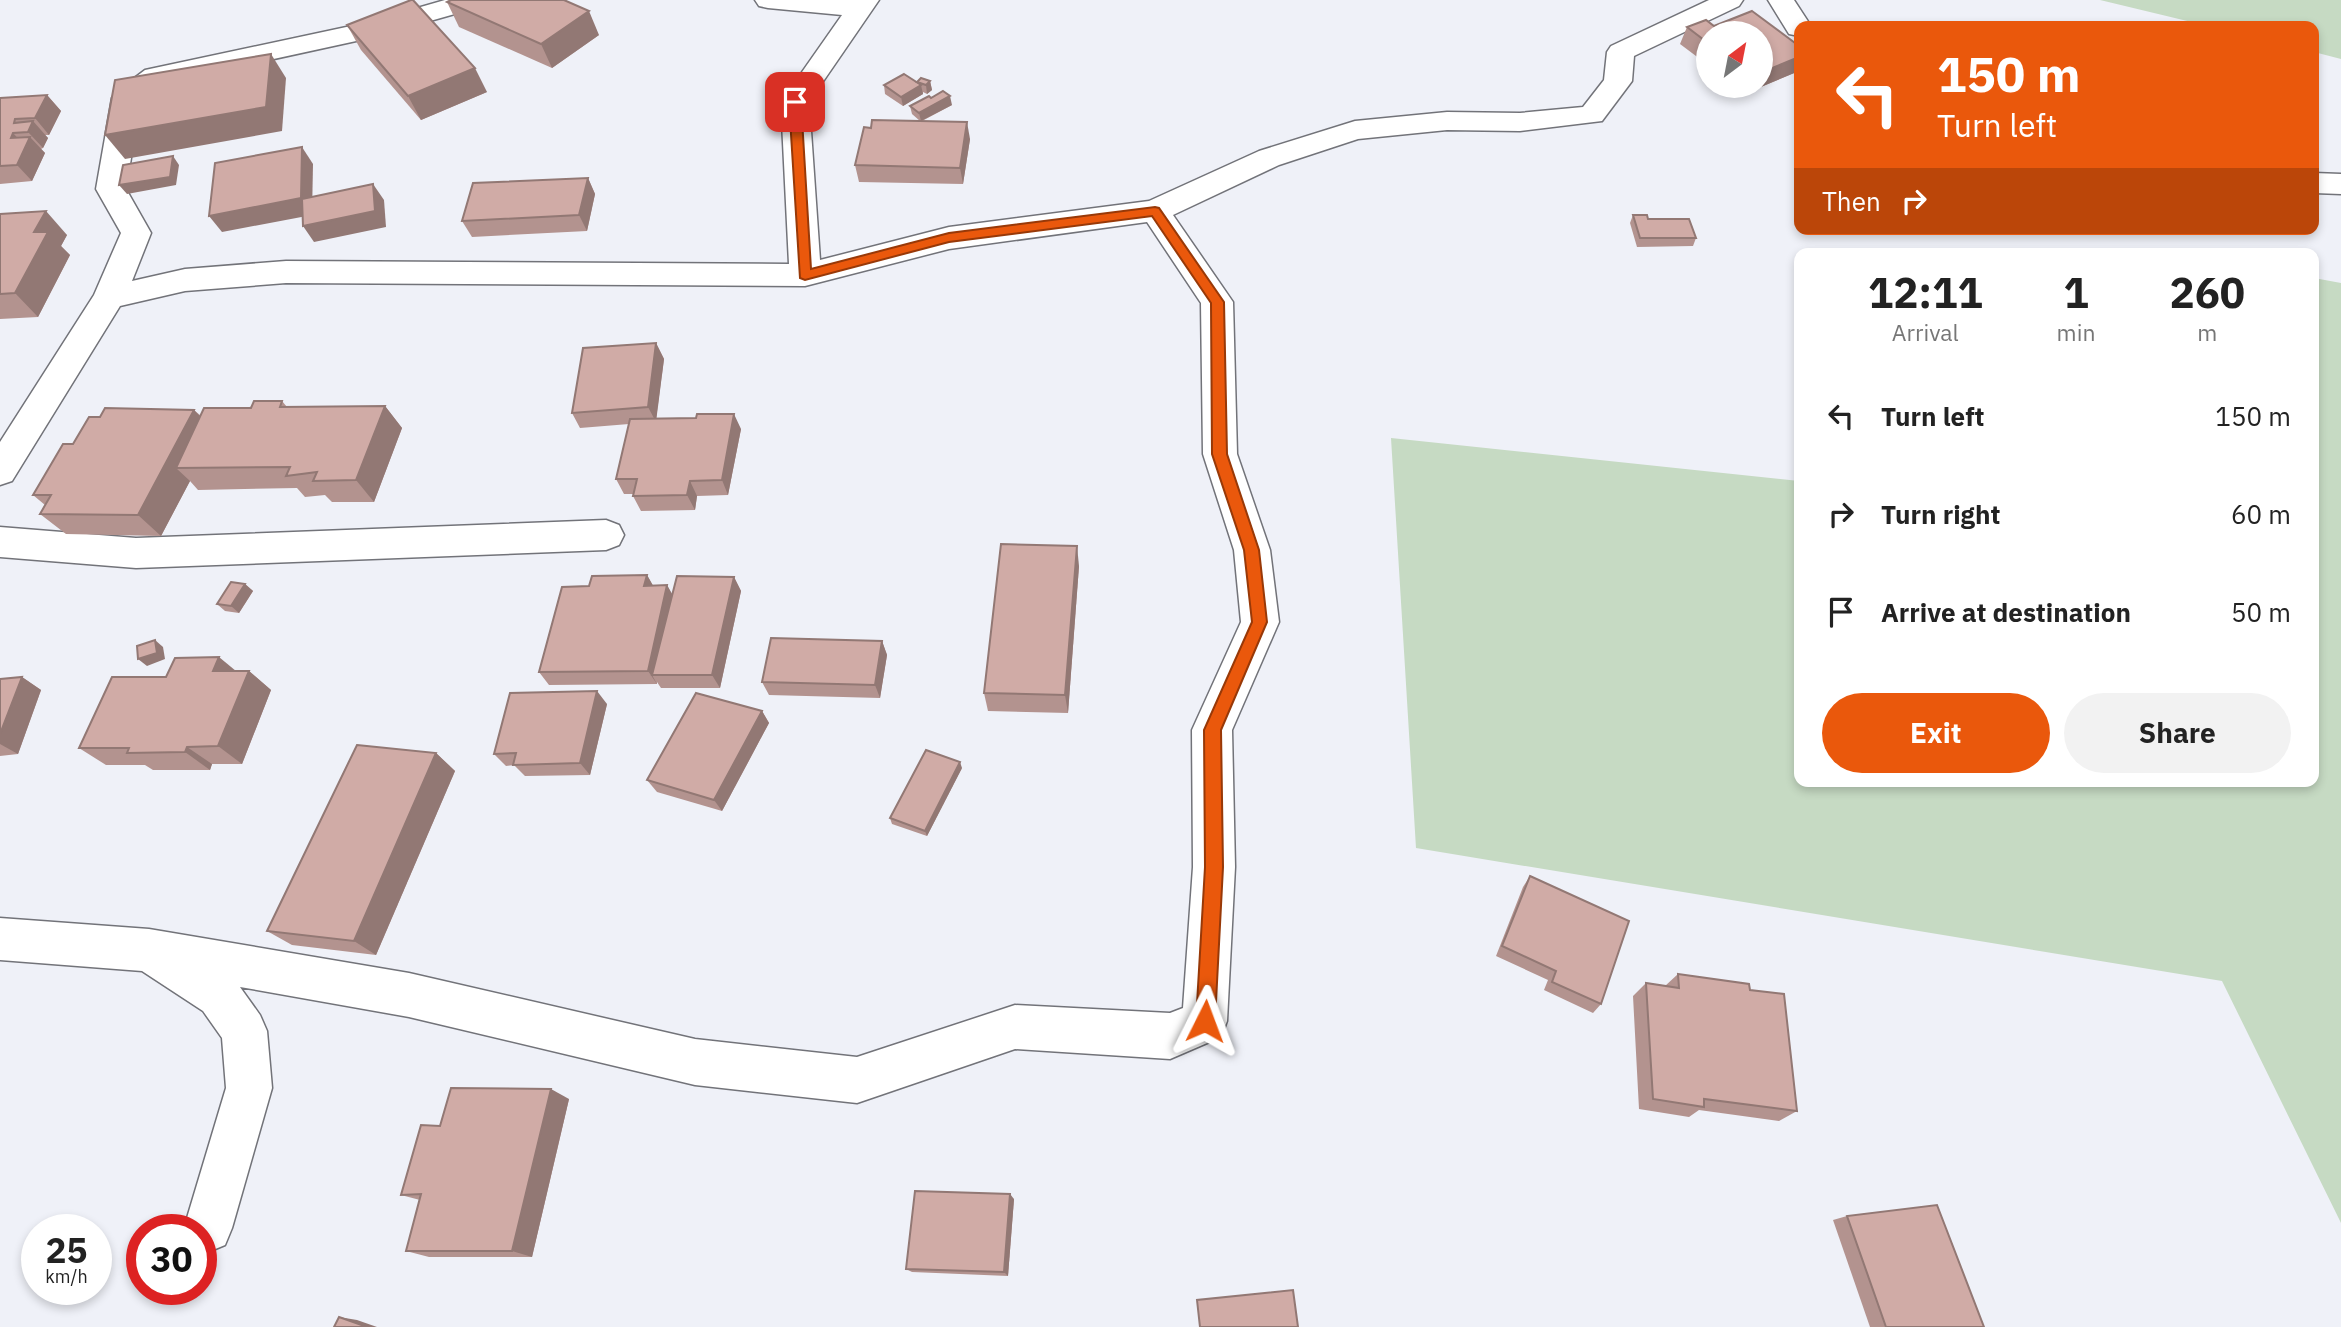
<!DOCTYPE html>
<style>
body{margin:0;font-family:"IBM Plex Sans",sans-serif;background:#f2f2f2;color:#222;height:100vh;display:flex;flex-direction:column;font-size:26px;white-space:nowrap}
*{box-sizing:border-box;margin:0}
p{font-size:23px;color:#767676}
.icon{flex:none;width:38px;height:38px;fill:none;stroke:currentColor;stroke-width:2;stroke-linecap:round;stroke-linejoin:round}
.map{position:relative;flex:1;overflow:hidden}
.panel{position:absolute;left:1794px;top:248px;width:525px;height:539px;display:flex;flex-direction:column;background:#fff;border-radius:14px;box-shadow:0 4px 10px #0003}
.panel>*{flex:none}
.guide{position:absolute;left:1794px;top:21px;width:525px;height:214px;border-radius:14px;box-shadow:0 4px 10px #0003;background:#ea580c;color:#fff;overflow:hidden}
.needle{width:46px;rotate:32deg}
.buttons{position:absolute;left:1696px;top:21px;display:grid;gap:14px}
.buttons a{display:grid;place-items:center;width:77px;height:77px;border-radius:50%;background:#fff;box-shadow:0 4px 10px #0003;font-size:35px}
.speed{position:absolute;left:21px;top:1214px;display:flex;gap:14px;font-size:35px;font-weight:700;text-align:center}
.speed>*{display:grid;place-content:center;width:91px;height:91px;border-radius:50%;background:#fff;box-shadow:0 4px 10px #0003;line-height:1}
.speed small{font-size:18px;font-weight:400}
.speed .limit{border:10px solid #d22;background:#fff;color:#111}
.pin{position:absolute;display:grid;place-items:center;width:60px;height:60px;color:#fff;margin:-30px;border-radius:14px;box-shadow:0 4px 10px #0006}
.me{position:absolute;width:77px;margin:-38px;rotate:3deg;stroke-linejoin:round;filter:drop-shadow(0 0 5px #0008)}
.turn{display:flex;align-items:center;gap:24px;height:147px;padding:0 28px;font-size:32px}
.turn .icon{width:91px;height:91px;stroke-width:2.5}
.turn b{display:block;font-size:49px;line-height:60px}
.then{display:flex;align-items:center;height:66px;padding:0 28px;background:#0003;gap:14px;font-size:26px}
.eta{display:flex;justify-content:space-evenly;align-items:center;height:119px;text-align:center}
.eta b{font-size:42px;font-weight:700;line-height:49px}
.action{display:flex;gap:14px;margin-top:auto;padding:14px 28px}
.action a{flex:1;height:80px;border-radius:42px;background:#ea580c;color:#fff;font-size:28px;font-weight:700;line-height:80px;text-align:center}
.action a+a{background:#f2f2f2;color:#222}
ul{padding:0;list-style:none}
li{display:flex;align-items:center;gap:21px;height:98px;padding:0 28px}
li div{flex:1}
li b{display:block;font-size:26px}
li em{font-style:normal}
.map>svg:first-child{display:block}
.green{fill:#c6dac3}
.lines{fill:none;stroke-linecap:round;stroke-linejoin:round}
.street-casing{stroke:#727379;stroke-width:3}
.street{fill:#fff;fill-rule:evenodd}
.wall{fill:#b3938f}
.shaded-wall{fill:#927874}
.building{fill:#d0aba6;stroke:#927874;stroke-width:2}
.route{fill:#ea580c;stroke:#983908;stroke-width:2}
</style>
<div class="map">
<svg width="2341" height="1327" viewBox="0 0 2341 1327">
<rect width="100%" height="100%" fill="#eff1f8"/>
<g class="green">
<polygon points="2100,0 2341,0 2341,59 2314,52 2314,26 2208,26"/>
<polygon points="2314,278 2341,283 2341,1223 2222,981 1416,848 1391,438 1799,481 1799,782 2314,782"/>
</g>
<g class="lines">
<g class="street-casing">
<g id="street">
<polygon points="445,0 487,0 483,6 370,38 164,83 140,102 126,189 151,233 132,281 185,269 286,261 789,264 781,102 842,15 768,8 759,6 755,0 879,0 809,102 820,260 949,227 1149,201 1259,151 1355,121 1447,112 1520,113 1583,107 1604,80 1607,52 1611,46 1709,0 1743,0 1739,6 1634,56 1632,81 1602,121 1520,131 1447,130 1358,139 1279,165 1173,215 1233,302 1237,454 1270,550 1279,622 1232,730 1235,867 1227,1021 1221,1037 1170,1059 1015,1049 857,1103 695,1085 409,1017 240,987 260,1015 267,1031 272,1088 232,1228 225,1245 208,1252 201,1249 201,1230 185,1230 184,1228 226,1088 222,1038 203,1011 142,971 0,960 0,918 149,929 409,973 695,1039 857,1057 1015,1005 1170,1013 1183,1008 1193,867 1192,730 1241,622 1234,550 1203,454 1201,303 1147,222 949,249 805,286 286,283 185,291 120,306 12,481 0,485 0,442 94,295 121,233 96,189 112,98 116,92 145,70 365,23"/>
<polygon points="1768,0 1794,0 1811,26 1799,26 1799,36 1789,34"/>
<polygon points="2314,173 2341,174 2341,194 2314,193"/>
<polygon points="606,520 619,525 624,535 619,545 606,550 136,568 0,557 0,527 136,538"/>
</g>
</g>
<use href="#street" class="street"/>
</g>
<g class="wall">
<polygon points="447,2 599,35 552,68 459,27"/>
<polygon points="347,25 487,92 421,120 361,50"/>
<polygon points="1714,26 1799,46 1799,71 1744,94 1734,86 1760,86 1708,33 1708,65 1680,44 1687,27"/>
<polygon points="930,81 932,90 927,94 923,92 923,94 903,106 885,94 884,85"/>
<polygon points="47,95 61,111 49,135 45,135 48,138 43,148 41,149 45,153 32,181 0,184 0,98"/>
<polygon points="931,98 952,105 922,121 970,139 963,184 859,182 855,165 871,128 920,121 912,114 910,106"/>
<polygon points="588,178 595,194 587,231 472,237 462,221"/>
<polygon points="0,214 67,235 61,246 70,255 38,317 0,319"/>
<polygon points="1633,215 1648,219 1696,238 1693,246 1637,247 1630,223"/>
<polygon points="656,343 664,359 656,419 741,429 728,495 697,496 695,510 641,511 633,496 633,494 624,494 616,479 629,424 580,428 572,413"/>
<polygon points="282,401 287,407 385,406 402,428 374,502 332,502 325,495 305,497 297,488 198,490 190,481 161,536 66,534 40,514 45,505 33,495 73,444 100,417 194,410 201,416"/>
<polygon points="1079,566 1068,713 988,711 984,693"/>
<polygon points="647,575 653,586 667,585 672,595 734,577 741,591 720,688 661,688 657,682 657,684 549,685 539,672 589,586"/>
<polygon points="245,584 253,591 239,613 225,611 217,604"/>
<polygon points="882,641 887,655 880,698 769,695 762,682"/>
<polygon points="236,671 249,671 271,690 242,764 212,764 210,770 153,770 145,765 106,765 79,748 166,677"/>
<polygon points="22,677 41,690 18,754 0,756 0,679"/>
<polygon points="607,704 590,775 525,776 514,765 506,766 494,754"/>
<polygon points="762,711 769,723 722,811 657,792 647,780"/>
<polygon points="436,753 455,771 376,955 292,945 267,931"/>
<polygon points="962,768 927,836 892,824 890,818"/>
<polygon points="1530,876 1601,1004 1593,1013 1544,990 1548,980 1496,956 1523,887"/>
<polygon points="1678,974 1750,990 1797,1111 1779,1121 1699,1110 1689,1117 1639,1109 1633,996 1646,983 1665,986"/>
<polygon points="569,1099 532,1257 429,1257 406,1251 420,1200 401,1195 440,1126"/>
<polygon points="1014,1199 1008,1276 912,1272 906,1269"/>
<polygon points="1847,1216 1984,1327 1870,1327 1833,1220"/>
</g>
<g class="shaded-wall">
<polygon points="589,11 599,35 552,68 541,44"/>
<polygon points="271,54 286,78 282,131 125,159 105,135"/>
<polygon points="1799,57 1799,71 1744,94 1748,86 1760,86 1760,73"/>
<polygon points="475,68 487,92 421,120 408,96"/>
<polygon points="930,81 932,90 927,94 926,85"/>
<polygon points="921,85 923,94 903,106 901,97"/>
<polygon points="47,95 61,111 49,135 35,118"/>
<polygon points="950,96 952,105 921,121 919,113"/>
<polygon points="33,121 48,138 43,148 28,132"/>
<polygon points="967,122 970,139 963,184 960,168"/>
<polygon points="13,133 26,147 30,137 45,153 32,181 17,165 11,138"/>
<polygon points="302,147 313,164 312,215 222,232 209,216"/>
<polygon points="173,156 179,165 176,185 127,194 119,185"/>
<polygon points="588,178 595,194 587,231 579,215"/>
<polygon points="373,184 384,200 386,227 314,242 303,226"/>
<polygon points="46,211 67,235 61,246 70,255 38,317 15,293 34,232"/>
<polygon points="656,343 664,359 656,422 648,407"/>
<polygon points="385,406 402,428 374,502 356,480"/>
<polygon points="194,410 215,432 176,468 190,481 161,536 138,515"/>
<polygon points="734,414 741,429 728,495 722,480"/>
<polygon points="690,481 697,496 695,510 687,495"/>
<polygon points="1077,546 1079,566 1068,713 1065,695"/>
<polygon points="647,575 655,589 644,586"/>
<polygon points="734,577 741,591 720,688 712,675"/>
<polygon points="245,584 253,591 239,613 231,606"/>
<polygon points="667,585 675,599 652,675 657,684 648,671"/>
<polygon points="155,640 163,647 165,659 147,666 138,659"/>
<polygon points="882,641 887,655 880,698 875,685"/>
<polygon points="219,657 242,676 213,671"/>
<polygon points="249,671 271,690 242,764 218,746"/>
<polygon points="22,677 41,690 18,754 0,744 0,734"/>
<polygon points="597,691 607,704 590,775 580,763"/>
<polygon points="762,711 769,723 722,811 714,800"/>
<polygon points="187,747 212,764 210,770 185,752"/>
<polygon points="436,753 455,771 376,955 354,941"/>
<polygon points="960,762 962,768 927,836 925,831"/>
<polygon points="551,1089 569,1099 532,1257 512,1251"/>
<polygon points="1010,1194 1014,1199 1008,1276 1004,1272"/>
<polygon points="339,1317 357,1320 377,1327 367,1327"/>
</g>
<g class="building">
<polygon points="411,0 413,0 475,68 408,96 347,25"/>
<polygon points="451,0 564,0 589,11 541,44 447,2"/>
<polygon points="1752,11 1799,46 1799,57 1760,73 1760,33 1708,33 1708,43 1687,27 1706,20 1714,26"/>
<polygon points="271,54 266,107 105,135 115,80"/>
<polygon points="904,74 921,85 901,97 884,85"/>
<polygon points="921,78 930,81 926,85 917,82"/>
<polygon points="943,91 950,96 919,113 910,106 929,96 931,98"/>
<polygon points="47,95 35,118 15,119 14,123 33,121 28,132 13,133 11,138 30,137 17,165 0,166 0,98"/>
<polygon points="872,120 967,122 960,168 855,165 864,127 871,128"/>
<polygon points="302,147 301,198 209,216 215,163"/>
<polygon points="173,156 170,177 119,185 123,165"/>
<polygon points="588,178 579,215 462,221 473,183"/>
<polygon points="373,184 375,211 303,226 302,199"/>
<polygon points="46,211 34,232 48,232 15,293 0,294 0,214"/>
<polygon points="1633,215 1647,215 1648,219 1689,219 1696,238 1640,238"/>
<polygon points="656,343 648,407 572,413 583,348"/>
<polygon points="254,401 282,401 280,407 385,406 356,480 313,481 317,472 286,476 290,467 176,468 204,408 251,408"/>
<polygon points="105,408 194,410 138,515 40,514 51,495 33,495 63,444 73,444 89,417 100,417"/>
<polygon points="697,414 734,414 722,480 690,481 687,495 633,496 637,479 616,479 630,419 696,418"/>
<polygon points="1001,544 1077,546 1065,695 984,693"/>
<polygon points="647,575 644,586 667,585 648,671 539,672 562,587 589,586 592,576"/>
<polygon points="677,576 734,577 712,675 652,675"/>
<polygon points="231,582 245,584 231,606 217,604"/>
<polygon points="771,638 882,641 875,685 762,682"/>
<polygon points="155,640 157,653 138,659 137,646"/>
<polygon points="219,657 213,671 249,671 218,746 187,747 185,752 127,753 129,748 79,748 112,677 166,677 175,658"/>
<polygon points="22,677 0,734 0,679"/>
<polygon points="597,691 580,763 513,765 516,753 494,754 510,693"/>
<polygon points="696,693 762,711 714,800 647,780"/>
<polygon points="357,745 436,753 354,941 267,931"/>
<polygon points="926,750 960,762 925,831 890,818"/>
<polygon points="1530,876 1629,921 1601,1004 1552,982 1556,971 1502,946"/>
<polygon points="1678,974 1749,984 1750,990 1784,994 1797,1111 1704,1099 1704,1107 1653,1099 1646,983 1679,988"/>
<polygon points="451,1088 551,1089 512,1251 406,1251 421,1194 401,1195 421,1125 440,1126"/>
<polygon points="915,1191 1010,1194 1004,1272 906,1269"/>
<polygon points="1937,1205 1984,1327 1886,1327 1847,1216"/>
<polygon points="1293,1290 1298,1327 1200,1327 1197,1300"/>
<polygon points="339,1317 367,1327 334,1327"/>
</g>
<polygon class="route" points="795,98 801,102 811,269 949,233 1155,207 1159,208 1224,302 1227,454 1259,550 1267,622 1221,730 1223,867 1215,1021 1212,1028 1205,1031 1199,1028 1196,1021 1205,867 1204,730 1252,622 1244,550 1212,454 1211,303 1152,216 949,242 805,280 800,278 789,102"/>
</svg>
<div class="buttons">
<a><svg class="needle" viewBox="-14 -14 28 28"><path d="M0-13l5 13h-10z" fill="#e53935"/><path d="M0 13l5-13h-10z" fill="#767676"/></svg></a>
</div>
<div class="speed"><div>25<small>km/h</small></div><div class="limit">30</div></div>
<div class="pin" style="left:795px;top:102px;background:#d93025"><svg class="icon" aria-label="arrive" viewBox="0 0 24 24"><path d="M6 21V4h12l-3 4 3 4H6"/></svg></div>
<svg class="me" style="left:1205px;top:1021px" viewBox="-20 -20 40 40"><path d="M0-17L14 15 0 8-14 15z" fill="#ea580c" stroke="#fff" stroke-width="4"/></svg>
<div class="guide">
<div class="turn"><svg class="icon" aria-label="left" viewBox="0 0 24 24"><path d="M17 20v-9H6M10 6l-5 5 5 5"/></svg><div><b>150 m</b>Turn left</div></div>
<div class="then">Then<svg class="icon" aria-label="right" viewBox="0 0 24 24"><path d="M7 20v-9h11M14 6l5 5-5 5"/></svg></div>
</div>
<section class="panel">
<div class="eta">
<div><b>12:11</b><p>Arrival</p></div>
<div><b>1</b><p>min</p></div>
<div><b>260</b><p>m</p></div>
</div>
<ul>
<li><svg class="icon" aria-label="left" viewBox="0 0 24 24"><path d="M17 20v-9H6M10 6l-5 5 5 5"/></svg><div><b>Turn left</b></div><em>150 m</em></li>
<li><svg class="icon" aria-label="right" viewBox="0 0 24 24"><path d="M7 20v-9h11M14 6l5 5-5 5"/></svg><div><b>Turn right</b></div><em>60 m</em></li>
<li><svg class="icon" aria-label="arrive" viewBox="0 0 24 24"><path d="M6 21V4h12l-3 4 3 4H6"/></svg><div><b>Arrive at destination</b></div><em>50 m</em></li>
</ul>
<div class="action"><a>Exit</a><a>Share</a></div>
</section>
</div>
